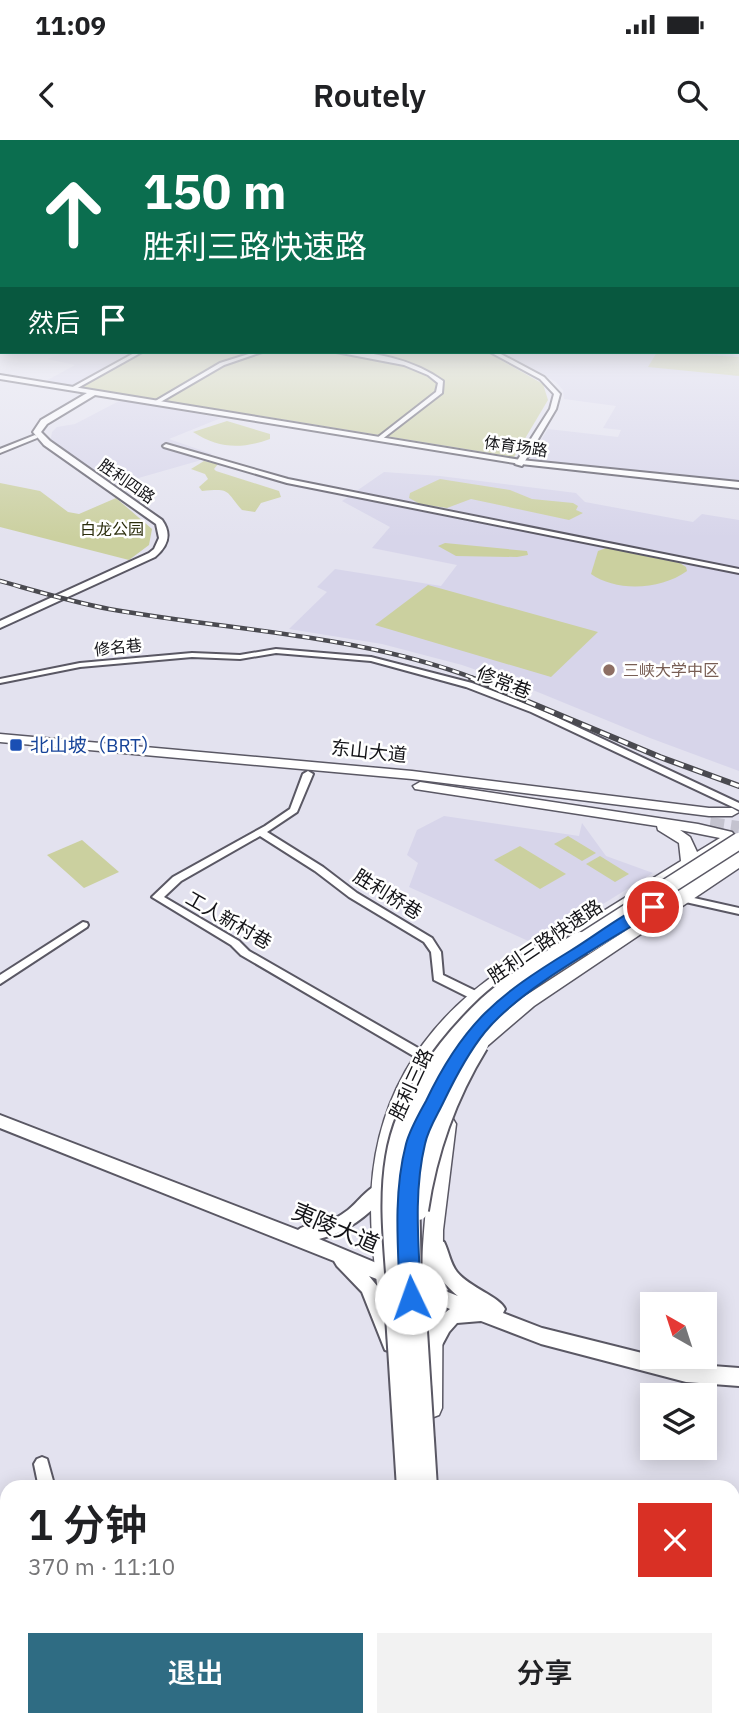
<!DOCTYPE html>
<html lang="zh">
<meta charset="utf-8">
<style>
body{margin:0;font-family:"IBM Plex Sans","Noto Sans SC",sans-serif;background:#f2f2f2;color:#202124;height:100vh;display:flex;flex-direction:column;font-size:26px;white-space:nowrap}
*{box-sizing:border-box;margin:0}
p{font-size:23px;color:#757577}
.icon{flex:none;width:38px;height:38px;fill:none;stroke:currentColor;stroke-width:2;stroke-linecap:round;stroke-linejoin:round}
.map{position:relative;flex:1;overflow:hidden}
.details{position:absolute;left:0px;top:1340px;width:740px;height:247px;display:flex;flex-direction:column;background:#fff;border-radius:21px 21px 0 0;box-shadow:0 4px 18px #0003}
.details>*{flex:none}
.guide{position:absolute;left:0px;top:0px;width:740px;height:214px;box-shadow:0 4px 18px #0003;background:#0b6e4f;color:#fff;overflow:hidden}
.needle{width:46px;rotate:321deg}
.buttons{position:absolute;left:640px;top:1152px;display:grid;gap:14px}
.buttons a{display:grid;place-items:center;width:77px;height:77px;border-radius:0px;background:#fff;box-shadow:0 4px 18px #0003;font-size:35px}
.pin{position:absolute;display:grid;place-items:center;width:60px;height:60px;color:#fff;margin:-30px;border:4px solid #fff;border-radius:50%;box-shadow:0 2px 7px #0007}
.me{position:absolute;width:77px;margin:-38px;rotate:357deg;stroke-linejoin:round;filter:drop-shadow(0 0 5px #0008)}
.turn{display:flex;align-items:center;gap:24px;height:147px;padding:0 28px;font-size:32px}
.turn .icon{width:91px;height:91px;stroke-width:2.5}
.turn b{display:block;font-size:49px;line-height:60px}
.then{display:flex;align-items:center;height:66px;padding:0 28px;background:#0003;gap:14px;font-size:26px}
.round{display:grid;place-items:center;flex:none;width:74px;height:74px;border-radius:0px;background:#f2f2f2}
.overview{display:flex;align-items:center;justify-content:space-between;height:119px;padding:0 28px}
h1{font-size:42px;font-weight:600;line-height:52px}
.primary-button{display:flex;gap:14px;margin-top:auto;padding:14px 28px}
.primary-button a{flex:1;height:80px;border-radius:0px;background:#2f6c83;color:#fff;font-size:28px;font-weight:600;line-height:80px;text-align:center}
.primary-button a+a{background:#f2f2f2;color:#202124}
.status{display:flex;justify-content:space-between;align-items:center;height:49px;padding:0 35px;background:#fff;direction:ltr}
.status svg{height:19px;fill:currentColor}
header{display:flex;justify-content:space-between;align-items:center;height:91px;padding:0 28px;background:#fff;font-size:32px;font-weight:600}
.map>svg:first-child{display:block}
.built{fill:#d7d5ea}
.green{fill:#cbd09f}
.lines{fill:none;stroke-linecap:round;stroke-linejoin:round}
.primary-tunnel{stroke:#c4c3cf;stroke-width:14;stroke-dasharray:14 7;stroke-linecap:butt}
.minor-casing{stroke:#5a5864;stroke-width:4}
.tertiary-casing{stroke:#5a5864;stroke-width:4}
.secondary-casing{stroke:#5a5864;stroke-width:4}
.primary-casing{stroke:#5a5864;stroke-width:3}
.trunk-casing{stroke:#5a5864;stroke-width:3}
.minor{fill:#fff;fill-rule:evenodd}
.tertiary{fill:#fff;fill-rule:evenodd}
.secondary{fill:#fff;fill-rule:evenodd}
.primary{fill:#fff;fill-rule:evenodd}
.trunk{fill:#fff;fill-rule:evenodd}
.rail-far1-casing{stroke:#4a4a50;stroke-width:4.5}
.rail-casing{stroke:#4a4a50;stroke-width:6}
.rail-far1{stroke:#fff;stroke-width:2.5;stroke-dasharray:7;stroke-linecap:butt}
.rail{stroke:#fff;stroke-width:3.5;stroke-dasharray:10;stroke-linecap:butt}
.trunk-bridge-far2-casing{stroke:#5a5864;stroke-width:19;stroke-linecap:butt}
.trunk-bridge-far1-casing{stroke:#5a5864;stroke-width:24;stroke-linecap:butt}
.trunk-bridge-casing{stroke:#5a5864;stroke-width:30;stroke-linecap:butt}
.trunk-bridge-far2{stroke:#fff;stroke-width:16}
.trunk-bridge-far1{stroke:#fff;stroke-width:20}
.trunk-bridge{stroke:#fff;stroke-width:26}
.route{fill:#1a73e8;stroke:#114b97;stroke-width:2}
.education-dot{fill:#8d6e63;stroke:#fff;stroke-width:2.5}
.transit-dot{fill:#1a4fb4;stroke:#fff;stroke-width:2.5}
.labels{text-anchor:middle;dominant-baseline:central;stroke-width:5;stroke-linejoin:round;paint-order:stroke}
.far-street-label{font-size:16px;fill:#141418;stroke:#fff}
.far-park-label{font-size:16px;fill:#2b2d0c;stroke:#fff}
.far-education-label{font-size:16px;fill:#785e54;stroke:#fff;text-anchor:start}
.street-label{font-size:19px;fill:#141418;stroke:#fff}
.transit-label{font-size:19px;fill:#164399;stroke:#fff;text-anchor:start}
.near-street-label{font-size:23px;fill:#141418;stroke:#fff}
</style>
<div class="status"><b>11:09</b><svg viewBox="0 0 49 12"><path d="M0 12V9h3v3zM5 12V6h3v6zM10 12V3h3v9zM15 12V0h3v12zM26 1h20v11H26zM47 4h2v5h-2z"/></svg></div>
<header><svg class="icon" aria-label="back" viewBox="0 0 24 24"><path d="M15 5l-7 7 7 7"/></svg>Routely<svg class="icon" aria-label="search" viewBox="0 0 24 24"><circle cx="10" cy="10" r="6"/><path d="M15 15l6 6"/></svg></header>
<div class="map">
<svg width="739" height="1587" viewBox="0 0 739 1587">
<rect width="100%" height="100%" fill="#e3e2ef"/>
<g class="built">
<polygon points="739,206 739,342 529,319 548,289 618,297 621,290 603,288 616,266 564,259 563,250 556,242 501,212 738,212"/>
<polygon points="68,212 135,212 70,246 44,242 75,225 47,219"/>
<polygon points="121,260 221,278 169,299 212,314 198,321 114,345 50,303 52,292 57,287 75,284"/>
<polygon points="384,332 440,336 576,353 585,362 693,382 702,374 739,380 739,631 650,598 523,546 462,525 382,504 289,489 327,452 317,447 335,429 441,446 457,425 372,408 390,387 342,361"/>
<polygon points="444,676 579,696 582,683 606,716 653,733 537,805 409,747 418,723 407,715 417,690"/>
<polygon points="733,1537 739,1537 739,1587 454,1587 453,1580 733,1580"/>
</g>
<g class="green">
<polygon points="143,212 487,212 543,244 548,260 514,317 82,247"/>
<polygon points="657,212 739,217 739,236 648,227"/>
<path d="M227,281L270,294V299C242,309 219,309 193,292Z"/>
<path d="M204,321L218,324L214,329L216,331L279,351L281,357L261,363L255,372L242,370C225,351 232,348 202,351L199,347L208,339L205,334L191,329Z"/>
<polygon points="440,339 510,350 532,359 573,363 578,366 576,370 583,373 569,380 471,359 447,368 420,364 409,358 410,353"/>
<polygon points="0,343 40,351 68,372 79,374 116,358 152,389 149,405 129,420 0,387"/>
<polygon points="445,403 527,411 528,415 517,417 456,416 438,406"/>
<path d="M606,408L680,423L686,427L687,431C661,450 616,452 591,434L598,411Z"/>
<polygon points="428,445 598,492 551,537 375,485"/>
<polygon points="568,696 596,713 582,721 554,704"/>
<polygon points="82,700 119,732 84,748 47,715"/>
<polygon points="520,706 566,734 540,749 494,720"/>
<polygon points="600,716 629,734 615,742 586,724"/>
</g>
<g class="lines">
<polyline class="primary-tunnel" points="710,684 739,688"/>
<g class="minor-casing">
<g id="minor">
<polygon points="136,212 142,212 74,250 69,249"/>
<polygon points="255,212 262,212 224,225 157,264 152,263 220,223"/>
<path d="M336,212C372,210 414,220 443,241L442,253L381,300H377V298L436,252L438,243L428,235L404,225Z"/>
<polygon points="35,295 38,297 37,298 0,313 0,309"/>
<polygon points="166,304 288,339 739,429 739,433 287,343 164,307 163,306"/>
<polygon points="276,509 371,517 472,543 537,568 739,663 739,670 531,572 466,547 371,521 276,513 240,519 192,517 80,527 0,543 0,539 80,523 192,513 240,515"/>
<polygon points="308,631 313,634 297,672 267,692 323,727 357,753 432,798 441,812 443,835 482,854 484,857 482,860 474,860 434,840 431,812 424,802 349,757 315,731 260,696 181,741 164,757 239,801 249,811 425,912 427,915 425,918 417,918 241,815 231,805 152,757 173,737 265,686 290,669 303,634"/>
<polygon points="685,756 739,768 739,774 681,761 680,759"/>
<polygon points="83,782 87,783 88,785 87,787 0,844 0,835"/>
<polygon points="42,1317 47,1319 55,1348 39,1348 34,1324 37,1319"/>
<rect x="733" y="1377" width="6" height="16"/>
<polygon points="7,1443 7,1459 0,1460 0,1444"/>
</g>
</g>
<g class="tertiary-casing">
<g id="tertiary">
<rect x="0" y="194" width="2" height="4"/>
<rect x="738" y="202" width="1" height="4"/>
<polygon points="490,212 497,212 544,237 560,254 556,269 522,326 515,324 550,269 554,254 540,239"/>
</g>
</g>
<g class="secondary-casing">
<g id="secondary">
<path d="M0,235L521,320L739,342V348L521,324L95,255L47,284L41,292L50,301L162,380C172,394 168,406 155,417L0,488V481L149,413L154,409L159,398L156,384L44,305L33,292L41,280L87,253L0,239Z"/>
<path d="M0,975L298,1090C305,1084 314,1086 324,1083C332,1081 340,1076 348,1070C359,1062 372,1040 387,1045L390,1050L387,1055C367,1076 348,1092 319,1099L398,1132L401,1137L398,1142L392,1145L369,1136L378,1147L401,1204L399,1210L392,1212L385,1210L362,1152L337,1126L334,1121L0,988Z"/>
<path d="M438,1100L444,1102C449,1112 450,1123 457,1132C469,1147 500,1157 505,1169L503,1173L542,1188L686,1224L739,1228V1246L686,1242L541,1204L481,1181L457,1183L449,1192L442,1205L435,1207L428,1205L426,1199L435,1180L450,1169L421,1157L418,1152L421,1147L427,1144L458,1156C444,1145 423,1120 432,1102Z"/>
</g>
</g>
<g class="primary-casing">
<g id="primary">
<polygon points="0,594 412,631 709,668 732,668 739,672 732,676 709,676 412,639 0,602"/>
<path d="M420,642L698,684L732,692L737,698L693,727L639,758L634,756L631,753L634,750L681,721L679,703L658,690L657,686L415,649L413,646ZM680,690L720,698L697,712L690,697Z"/>
<polygon points="739,717 739,728 534,866 485,908 479,918 467,918 464,914 472,900 522,858"/>
<path d="M571,788L577,789L579,793L577,797C465,865 389,927 390,1068C391,1099 396,1129 399,1159L396,1165L389,1168L382,1165L379,1159C375,1129 371,1099 371,1069C371,966 418,886 503,829C523,815 547,794 571,788Z"/>
<path d="M447,977L453,979L456,984L443,1090L442,1268L439,1275L431,1278L423,1275L420,1268C419,1172 420,1078 438,984L441,979Z"/>
<rect x="390" y="1580" width="26" height="7"/>
</g>
</g>
<g class="trunk-casing">
<g id="trunk">
<polygon points="739,708 739,720 588,814 576,814 573,810 576,806"/>
<polygon points="652,741 658,742 660,746 658,750 567,809 555,809 552,805 555,801"/>
<polygon points="466,870 473,871 475,876 473,881 437,920 421,951 414,953 407,951 404,946 422,911 459,871"/>
<polygon points="481,878 488,880 490,885 488,890 450,945 436,945 433,940 436,935 474,880"/>
<rect x="410" y="1580" width="43" height="7"/>
</g>
</g>
<use href="#minor" class="minor"/>
<use href="#tertiary" class="tertiary"/>
<use href="#secondary" class="secondary"/>
<use href="#primary" class="primary"/>
<use href="#trunk" class="trunk"/>
<g class="rail-far1-casing">
<path id="rail-far1" d="M0,441C36,451 72,462 109,469C232,491 358,494 476,539"/>
</g>
<g class="rail-casing">
<polyline id="rail" points="471,538 660,617 739,646"/>
</g>
<use href="#rail-far1" class="rail-far1"/>
<use href="#rail" class="rail"/>
<g class="trunk-bridge-far2-casing">
<polyline id="trunk-bridge-far2" points="578,804 739,701"/>
</g>
<g class="trunk-bridge-far1-casing">
<g id="trunk-bridge-far1">
<path d="M418,1070C427,1009 446,956 478,904"/>
<path d="M397,1146C394,1103 389,1060 396,1018C405,960 447,905 488,866C515,841 550,821 580,802"/>
<polyline points="411,1146 409,1046 416,1002 443,940"/>
</g>
</g>
<g class="trunk-bridge-casing">
<g id="trunk-bridge">
<polyline points="397,1144 410,1348"/>
<polyline points="411,1144 424,1348"/>
</g>
</g>
<use href="#trunk-bridge-far2" class="trunk-bridge-far2"/>
<use href="#trunk-bridge-far1" class="trunk-bridge-far1"/>
<use href="#trunk-bridge" class="trunk-bridge"/>
</g>
<linearGradient id="sky" x2="0" y2="1"><stop stop-color="#73afe1"/><stop offset="0.44" stop-color="#f2f2f8"/><stop offset="1" stop-color="#f2f2f8" stop-opacity="0"/></linearGradient>
<rect width="739" height="398" fill="url(#sky)"/>
<path class="route" d="M653,762L658,764L660,767L658,770C606,803 523,846 485,892C468,913 456,936 444,961C438,974 428,989 425,1004C413,1054 419,1107 421,1158L418,1164L411,1166L403,1164L400,1158C398,1107 393,1054 406,1004C410,989 419,974 426,961C463,883 498,855 570,811C592,798 630,768 653,762Z"/>
<circle class="education-dot" cx="609" cy="530" r="7"/>
<rect class="transit-dot" x="9" y="598" width="14" height="14" rx="3.5"/>
<g class="labels">
<g class="far-street-label">
<text transform="translate(516 306) rotate(8)">体育场路</text>
<text transform="translate(127 341) rotate(35)">胜利四路</text>
<text transform="translate(118 507) rotate(-6)">修名巷</text>
</g>
<g class="far-park-label">
<text x="112" y="389">白龙公园</text>
</g>
<g class="far-education-label">
<text x="623" y="530">三峡大学中区</text>
</g>
<g class="street-label">
<text transform="translate(504 542) rotate(21)">修常巷</text>
<text transform="translate(369 611) rotate(6)">东山大道</text>
<text transform="translate(388 754) rotate(32)">胜利桥巷</text>
<text transform="translate(229 780) rotate(30)">工人新村巷</text>
<text transform="translate(545 801) rotate(-34)">胜利三路快速路</text>
<text transform="translate(411 944) rotate(-65)">胜利三路</text>
</g>
<g class="transit-label">
<text x="30" y="605">北山坡（BRT）</text>
</g>
<g class="near-street-label">
<text transform="translate(336 1087) rotate(23)">夷陵大道</text>
</g>
</g>
</svg>
<div class="buttons">
<a><svg class="needle" viewBox="-14 -14 28 28"><path d="M0-13l5 13h-10z" fill="#e53935"/><path d="M0 13l5-13h-10z" fill="#757577"/></svg></a>
<a><svg class="icon" aria-label="layers" viewBox="0 0 24 24"><path d="M12 4l9 5-9 5-9-5zM3 14l9 5 9-5"/></svg></a>
</div>
<div class="pin" style="left:653px;top:767px;background:#d93025"><svg class="icon" aria-label="arrive" viewBox="0 0 24 24"><path d="M6 21V4h12l-3 4 3 4H6"/></svg></div>
<svg class="me" style="left:411px;top:1158px" viewBox="-20 -20 40 40"><circle r="19" fill="#fff"/><path d="M0-13L10 11 0 6-10 11z" fill="#1a73e8"/></svg>
<div class="guide">
<div class="turn"><svg class="icon" aria-label="ahead" viewBox="0 0 24 24"><path d="M12 20V5M6 11l6-6 6 6"/></svg><div><b>150 m</b>胜利三路快速路</div></div>
<div class="then">然后<svg class="icon" aria-label="arrive" viewBox="0 0 24 24"><path d="M6 21V4h12l-3 4 3 4H6"/></svg></div>
</div>
<section class="details">
<div class="overview"><div><h1>1 分钟</h1><p>370 m · 11:10</p></div><a class="round" style="background:#d93025;color:#fff"><svg class="icon" aria-label="close" viewBox="0 0 24 24"><path d="M6 6l12 12M18 6L6 18"/></svg></a></div>
<div class="primary-button"><a>退出</a><a>分享</a></div>
</section>
</div>
